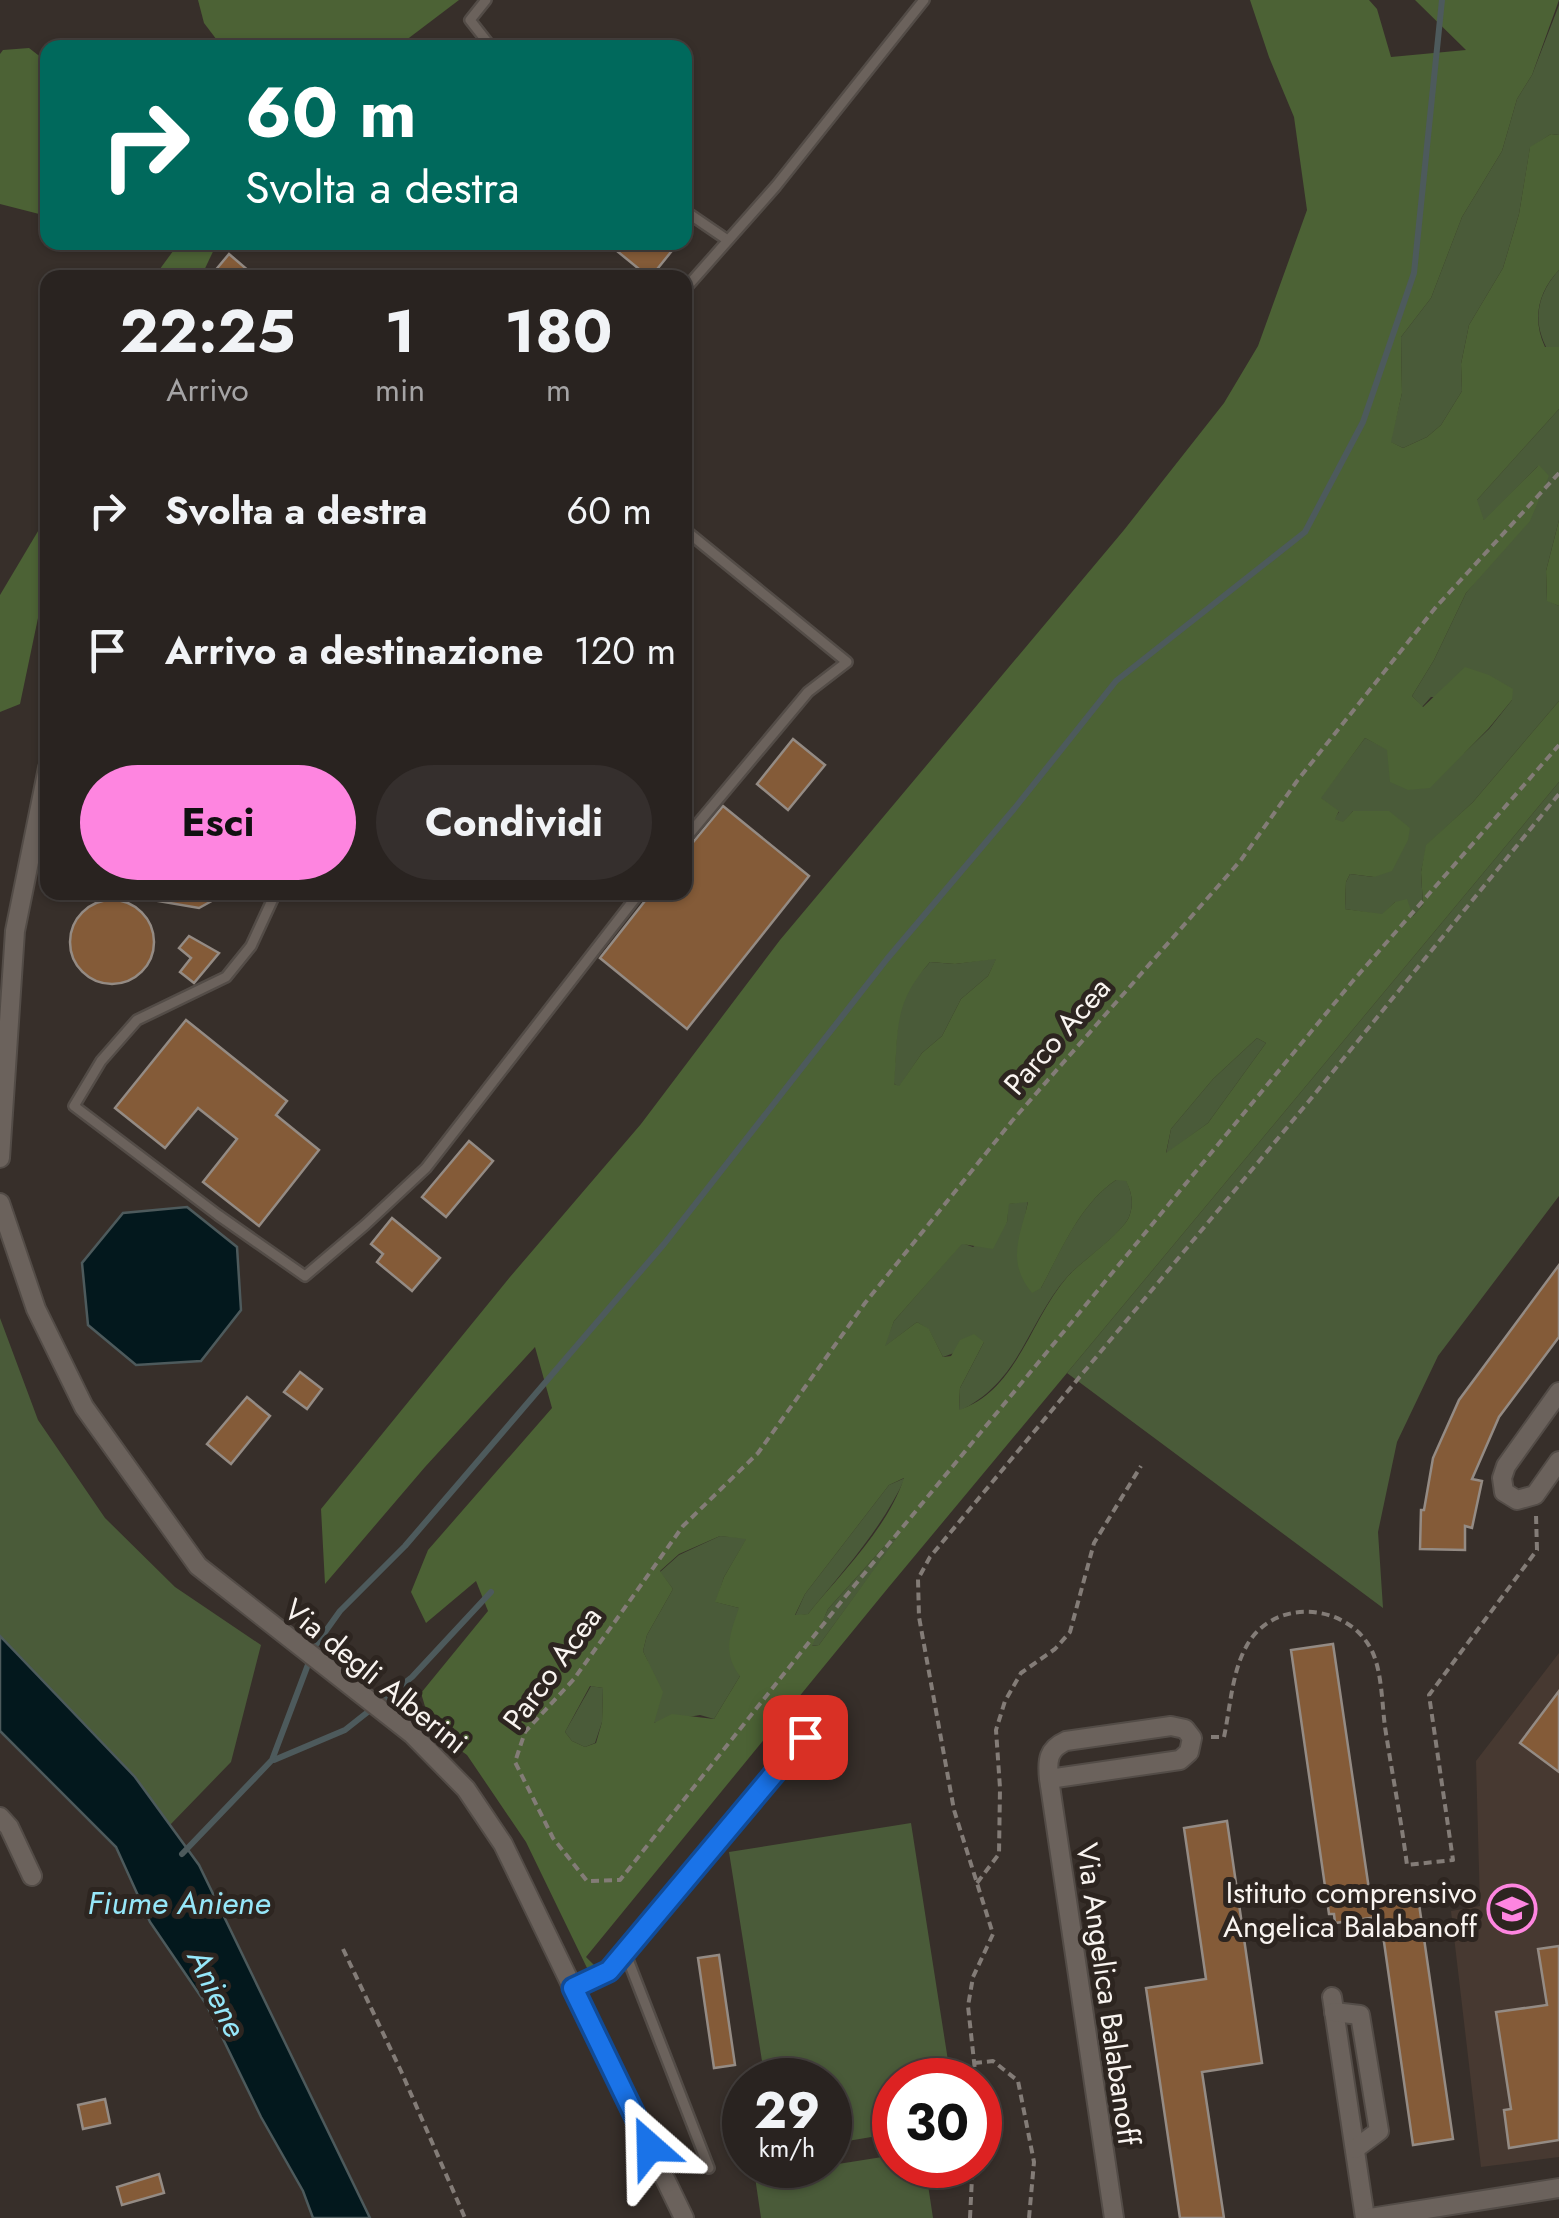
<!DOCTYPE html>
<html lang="it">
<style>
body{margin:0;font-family:Jost,sans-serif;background:#352f2d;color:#f1f3f6;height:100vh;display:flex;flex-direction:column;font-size:38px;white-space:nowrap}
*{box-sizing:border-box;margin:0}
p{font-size:32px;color:#a5a4a5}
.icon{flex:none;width:55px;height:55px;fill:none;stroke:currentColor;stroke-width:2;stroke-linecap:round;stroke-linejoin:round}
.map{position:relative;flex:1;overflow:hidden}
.panel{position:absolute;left:40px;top:270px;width:652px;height:630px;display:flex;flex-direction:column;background:#292320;border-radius:20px;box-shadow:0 2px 8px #0004,0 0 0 2px #45403e}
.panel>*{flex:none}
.banner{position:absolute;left:40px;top:40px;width:652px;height:210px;border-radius:20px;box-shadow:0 2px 8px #0004,0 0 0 2px #45403e;background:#00695c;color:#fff;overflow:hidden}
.speed{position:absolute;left:722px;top:2058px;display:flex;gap:20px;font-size:50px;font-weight:700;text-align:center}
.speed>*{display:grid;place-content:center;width:130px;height:130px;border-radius:50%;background:#292320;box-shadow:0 2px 8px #0004,0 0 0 2px #45403e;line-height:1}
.speed small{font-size:25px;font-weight:400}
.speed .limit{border:15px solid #d22;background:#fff;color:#111}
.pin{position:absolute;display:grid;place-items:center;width:85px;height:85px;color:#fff;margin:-42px;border-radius:20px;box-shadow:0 5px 15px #0006}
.me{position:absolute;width:110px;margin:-55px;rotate:335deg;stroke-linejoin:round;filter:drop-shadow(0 0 8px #0008)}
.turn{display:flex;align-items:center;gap:35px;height:210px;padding:0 40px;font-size:45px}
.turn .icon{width:130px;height:130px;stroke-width:2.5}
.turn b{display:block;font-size:70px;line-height:85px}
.eta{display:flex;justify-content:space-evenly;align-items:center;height:170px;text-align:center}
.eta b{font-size:60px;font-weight:700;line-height:70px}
.action{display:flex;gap:20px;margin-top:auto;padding:20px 40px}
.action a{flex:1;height:115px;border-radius:60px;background:#fe85e0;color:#111;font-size:40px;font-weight:700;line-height:115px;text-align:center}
.action a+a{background:#352f2d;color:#f1f3f6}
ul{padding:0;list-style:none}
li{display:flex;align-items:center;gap:30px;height:140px;padding:0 40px}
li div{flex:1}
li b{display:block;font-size:38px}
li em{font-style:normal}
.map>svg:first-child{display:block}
.built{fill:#473931}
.green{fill:#4a5b39}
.forest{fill:#4c6235;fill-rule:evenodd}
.water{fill:#03181d;stroke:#4d5a5c;stroke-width:2.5}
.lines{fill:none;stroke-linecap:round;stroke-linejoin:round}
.stream{stroke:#4d5a5c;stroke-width:6}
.building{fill:#845b38;stroke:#948b84;stroke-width:2.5}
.lane-casing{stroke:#534c47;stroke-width:14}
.street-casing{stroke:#534c47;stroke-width:22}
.path{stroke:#837c77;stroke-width:4;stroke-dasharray:8 5;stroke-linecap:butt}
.lane{stroke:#6b625c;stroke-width:9}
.street{stroke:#6b625c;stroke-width:18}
.route-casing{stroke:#114b97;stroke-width:25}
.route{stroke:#1a73e8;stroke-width:18}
.labels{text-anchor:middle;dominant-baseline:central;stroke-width:10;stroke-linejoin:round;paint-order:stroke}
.street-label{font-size:30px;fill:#f9f4f0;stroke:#2d2520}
.poi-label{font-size:30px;fill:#f9f4f0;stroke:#2d2520;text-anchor:end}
.water-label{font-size:32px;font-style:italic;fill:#96e7f9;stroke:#2d2520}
</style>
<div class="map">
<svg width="1559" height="2218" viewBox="0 0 1559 2218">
<rect width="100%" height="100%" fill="#372f2a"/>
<polygon class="built" points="1559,1653 1559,2157 1481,2167 1451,1911 1480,1906 1476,1761"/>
<g class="green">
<polygon points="1559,5 1559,135 1551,134 1530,148 1519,214 1503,268 1469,325 1461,364 1462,391 1441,425 1427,437 1403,448 1390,442 1402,393 1401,337 1431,298 1462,217 1502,151 1517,99 1532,75"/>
<path d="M1559,270V347H1546C1532,319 1538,293 1559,270Z"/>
<polygon points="1559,409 1559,520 1546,571 1547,600 1559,606 1559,701 1473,802 1427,845 1421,872 1423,905 1412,917 1395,902 1382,915 1345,909 1346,882 1350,874 1374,877 1389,811 1353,811 1343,823 1334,819 1339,812 1320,798 1365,738 1387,749 1464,753 1489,729 1512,700 1431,697 1422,707 1412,696 1434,660 1466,593 1487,567 1538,466 1484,521 1476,501"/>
<polygon points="1559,782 1559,1196 1438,1356 1397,1442 1378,1532 1383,1608 1067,1373"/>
<path d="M997,958L988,976L961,999L942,1036L922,1053L899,1087L893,1083C898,1052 893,1015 909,987C914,978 924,970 930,962L955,964Z"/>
<polygon points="1257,1038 1266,1043 1208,1123 1166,1154 1171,1129 1213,1079"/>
<path d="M1116,1180H1126C1132,1193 1134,1204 1129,1217C1121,1235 1083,1260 1068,1276C1027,1322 1021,1382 959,1411L960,1388L984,1342L943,1357L929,1330L917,1322L883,1348L894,1321L962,1243L973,1247L1007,1222L1008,1204L1028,1201L1024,1221L1041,1288C1061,1250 1080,1204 1116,1180Z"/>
<polygon points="0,1318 38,1420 105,1518 175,1587 261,1645 231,1762 170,1825 135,1777 0,1636"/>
<path d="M905,1478C882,1529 843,1571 808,1614L795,1616L805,1594L889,1485Z"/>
<polygon points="720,1536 747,1538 724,1577 716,1602 739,1608 740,1676 714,1719 700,1715 653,1723 648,1662 643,1651 647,1635 673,1589 660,1572 679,1555"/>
<polygon points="897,1539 819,1645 811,1646 828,1609 890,1540"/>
<polygon points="591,1686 603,1688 602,1722 595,1743 585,1747 572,1741 565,1732"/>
<polygon points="911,1823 951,2080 895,2080 895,2133 830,2144 830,2080 765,2080 729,1852"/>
<polygon points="895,2155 895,2165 925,2165 933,2218 761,2218 755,2177"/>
</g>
<g class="forest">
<polygon points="198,0 459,0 397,47 223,48 204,23"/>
<path d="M1250,0H1369L1377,9L1391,57L1466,50L1415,0H1559L1532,75L1517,99L1502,151L1462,217L1431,298L1401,337L1402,393L1391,442L1403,448L1427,437L1441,425L1462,391L1461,364L1469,325L1503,268L1519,214L1530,147L1551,134L1559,135V270C1538,292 1532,319 1545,347H1559V409L1477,500L1484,520L1539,465L1549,476L1530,521L1466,593L1434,660L1412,696L1423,707L1465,667L1489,675L1513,689L1512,700L1489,728L1430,788L1408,790L1390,782L1387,750L1365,738L1321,798L1339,811L1335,819L1343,822L1353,811H1389L1410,828L1408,840L1392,871L1374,877L1350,874L1346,882L1345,909L1382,914L1395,902L1407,899L1413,916L1423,905L1421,872L1426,845L1473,802L1559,701V782L888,1588L586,1957L595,1966L588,1970L526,1842L467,1755L432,1730L421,1693L488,1611L476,1581L426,1623L411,1592L428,1550L552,1408L535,1347L425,1467L325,1584L321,1509L510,1277L641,1124L780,940L1124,530L1224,403L1258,346L1307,210L1294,117L1269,57ZM996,959L988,976L961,999L942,1036L922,1053L899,1086L894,1084C899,1030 892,1005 930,962L955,964ZM1257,1038L1266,1043L1208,1123L1166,1153L1171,1129L1213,1079ZM1116,1180L1126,1181C1132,1193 1134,1204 1129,1217C1123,1232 1081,1262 1068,1276C1030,1319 1018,1390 959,1410L960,1388L984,1342L974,1334L960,1340L951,1356L943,1357L929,1329L917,1322L885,1346L894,1321L962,1244L993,1249L1007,1222L1009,1204L1028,1202C1020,1238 1006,1261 1032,1293L1041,1288C1061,1251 1080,1204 1116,1180ZM904,1478C887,1529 841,1573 808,1614L795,1615L805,1594L889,1485ZM720,1536L746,1539L724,1577L715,1602L739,1608C730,1634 722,1653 740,1676L714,1719L672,1714L654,1723L663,1692L643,1651L647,1635L673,1589L660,1571L679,1554ZM896,1539L819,1645L812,1646L828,1609L890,1540ZM590,1686L603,1688L602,1722L596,1743L585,1747L572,1741L565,1732Z"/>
<polygon points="29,48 47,62 47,216 0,204 0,54 3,50"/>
<polygon points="179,243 217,243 201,277 154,277"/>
<polygon points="47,516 47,575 20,704 0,712 0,595"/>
<polygon points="1559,520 1559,606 1547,601 1546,571"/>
</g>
<g class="water">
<polygon points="187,1207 237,1247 241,1310 201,1361 136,1365 88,1325 82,1263 123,1213"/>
<polygon points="0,1636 135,1777 199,1865 370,2218 313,2218 303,2191 261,2117 206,2004 150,1922 116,1847 0,1731"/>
</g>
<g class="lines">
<g class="stream">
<polyline points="274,1760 345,1730 412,1677 491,1592"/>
<polyline points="182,1854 272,1760 315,1646 340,1611 405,1546 664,1244 887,959 1014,809 1116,681 1305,532 1363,422 1414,273 1442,0"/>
</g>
</g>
<g class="building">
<polygon points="606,242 679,242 650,278"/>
<polygon points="229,254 257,278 209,278"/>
<polygon points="793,739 825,765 788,810 757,784"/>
<polygon points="723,806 809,876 687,1029 600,958 652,892 685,892 685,852"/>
<polygon points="159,892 228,892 199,908 158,901"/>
<circle cx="112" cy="942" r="42"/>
<polygon points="189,936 219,953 194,983 180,972 191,958 179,948"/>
<polygon points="186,1020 287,1101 276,1115 319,1150 259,1226 203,1182 237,1139 198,1108 165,1148 115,1108"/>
<polygon points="469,1141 493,1161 446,1217 422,1197"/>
<polygon points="392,1218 440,1258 412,1291 377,1262 383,1254 371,1244"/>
<polygon points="1559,1265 1559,1337 1499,1417 1472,1479 1482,1481 1472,1528 1465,1526 1465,1550 1420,1549 1421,1510 1424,1510 1433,1458 1459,1400"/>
<polygon points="300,1372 322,1389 307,1409 284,1392"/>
<polygon points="247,1397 270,1416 231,1464 207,1444"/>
<polygon points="1333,1644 1371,1903 1418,1897 1453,2139 1413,2145 1383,1935 1373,1937 1371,1918 1335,1923 1334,1914 1329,1914 1291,1650"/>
<polygon points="1559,1691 1559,1772 1520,1743"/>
<polygon points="1227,1821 1262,2063 1202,2072 1224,2218 1180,2218 1146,1988 1206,1979 1184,1828"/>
<polygon points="1559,1946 1559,2140 1509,2148 1504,2110 1511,2109 1496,2012 1547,2005 1538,1949"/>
<polygon points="719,1955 735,2065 714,2068 698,1958"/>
<polygon points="105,2099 110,2123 83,2129 78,2105"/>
<polygon points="159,2174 164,2193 122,2205 117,2187"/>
</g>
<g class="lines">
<g class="lane-casing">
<g id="lane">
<polyline points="486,0 470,20 492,48"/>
<polyline points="685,211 726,239"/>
<polyline points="685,289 776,186 924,0"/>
<polyline points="685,530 847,662 808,692 685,839"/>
<polyline points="276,892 251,946 226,977 137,1020 101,1061 74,1106 218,1215 305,1276 365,1225 426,1168 640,892"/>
<polyline points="625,1952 709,2168"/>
<polyline points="573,1987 609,1971 805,1737"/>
</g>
</g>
<g class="street-casing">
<g id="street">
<polyline points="0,1158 15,931 48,768"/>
<polyline points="0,1203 36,1309 84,1407 198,1566 412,1734 466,1789 503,1844 684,2218"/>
<polyline points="1559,1392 1506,1466 1502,1478 1504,1492 1517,1500 1535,1495 1559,1461"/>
<path d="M1049,1779L1180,1760L1189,1752L1192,1738L1185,1729L1171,1726L1066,1741C1048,1749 1047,1760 1049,1779L1114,2218"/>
<polyline points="0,1817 9,1827 32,1876"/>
<polyline points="1332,1997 1365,2218"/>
<polyline points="1334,2012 1360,2015 1379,2131 1355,2149"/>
<polyline points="1370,2218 1559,2188"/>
</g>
</g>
<g class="path">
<polyline points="1559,473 1436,607 1297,781 1241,860 1012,1121 865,1303 758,1453 683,1526 574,1679 525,1732 515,1762 553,1838 587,1881 620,1880 845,1597 1352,982 1559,745"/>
<path d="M1211,1737H1224C1230,1709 1232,1672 1246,1647C1272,1597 1348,1602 1372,1651C1382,1672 1382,1704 1385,1727C1392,1773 1401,1819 1407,1865L1453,1860L1429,1695L1537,1550L1536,1515"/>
<polyline points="977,1883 999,1854 1000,1788 996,1730 1005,1701 1021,1673 1055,1649 1070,1632 1094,1543 1141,1466"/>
<polyline points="343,1949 401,2071 465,2218"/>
<polyline points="974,2063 993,2061 1018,2081 1034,2162 1029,2218"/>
<polyline points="976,2080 968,2006 973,1977 993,1934 954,1810 919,1617 918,1579 930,1557 1309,1101 1559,794"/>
<polyline points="980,2104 985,2143 980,2159"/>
<polyline points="970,2218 972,2177 977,2165"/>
</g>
<use href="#lane" class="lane"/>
<use href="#street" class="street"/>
</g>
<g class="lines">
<g class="route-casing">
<polyline id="route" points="650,2147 573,1988 609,1971 805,1737"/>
</g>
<use href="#route" class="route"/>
</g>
<defs>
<g id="school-ring" transform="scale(2.5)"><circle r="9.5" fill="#2d2520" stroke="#fe85e0" stroke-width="1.5"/><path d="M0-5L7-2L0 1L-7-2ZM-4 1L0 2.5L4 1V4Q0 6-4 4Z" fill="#fe85e0"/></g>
</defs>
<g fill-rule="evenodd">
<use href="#school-ring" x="1512" y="1909"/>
</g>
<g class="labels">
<g class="street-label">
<text transform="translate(1057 1036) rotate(-49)">Parco Acea</text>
<text transform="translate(552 1668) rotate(-54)">Parco Acea</text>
<text transform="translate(376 1676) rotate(39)">Via degli Alberini</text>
<text transform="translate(1108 1994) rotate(82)">Via Angelica Balabanoff</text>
</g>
<g class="poi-label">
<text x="1477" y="1892">Istituto comprensivo<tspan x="1477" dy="34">Angelica Balabanoff</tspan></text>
</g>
<g class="water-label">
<text x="179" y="1903">Fiume Aniene</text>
<text transform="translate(217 1993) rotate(64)">Aniene</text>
</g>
</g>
</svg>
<div class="speed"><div>29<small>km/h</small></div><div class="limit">30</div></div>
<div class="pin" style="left:805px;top:1737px;background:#d93025"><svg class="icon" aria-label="arrive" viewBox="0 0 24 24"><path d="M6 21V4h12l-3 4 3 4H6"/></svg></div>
<svg class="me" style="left:650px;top:2147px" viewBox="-20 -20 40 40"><path d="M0-17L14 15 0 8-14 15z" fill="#1a73e8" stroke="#fff" stroke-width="4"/></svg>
<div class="banner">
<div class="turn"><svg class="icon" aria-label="right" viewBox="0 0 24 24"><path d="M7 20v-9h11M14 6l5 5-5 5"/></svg><div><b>60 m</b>Svolta a destra</div></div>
</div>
<section class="panel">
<div class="eta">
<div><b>22:25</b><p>Arrivo</p></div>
<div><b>1</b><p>min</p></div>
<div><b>180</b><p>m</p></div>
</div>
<ul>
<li><svg class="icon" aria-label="right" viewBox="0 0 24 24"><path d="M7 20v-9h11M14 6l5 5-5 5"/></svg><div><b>Svolta a destra</b></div><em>60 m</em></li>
<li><svg class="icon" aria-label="arrive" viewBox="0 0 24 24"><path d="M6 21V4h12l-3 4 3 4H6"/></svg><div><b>Arrivo a destinazione</b></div><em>120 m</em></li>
</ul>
<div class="action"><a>Esci</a><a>Condividi</a></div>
</section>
</div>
